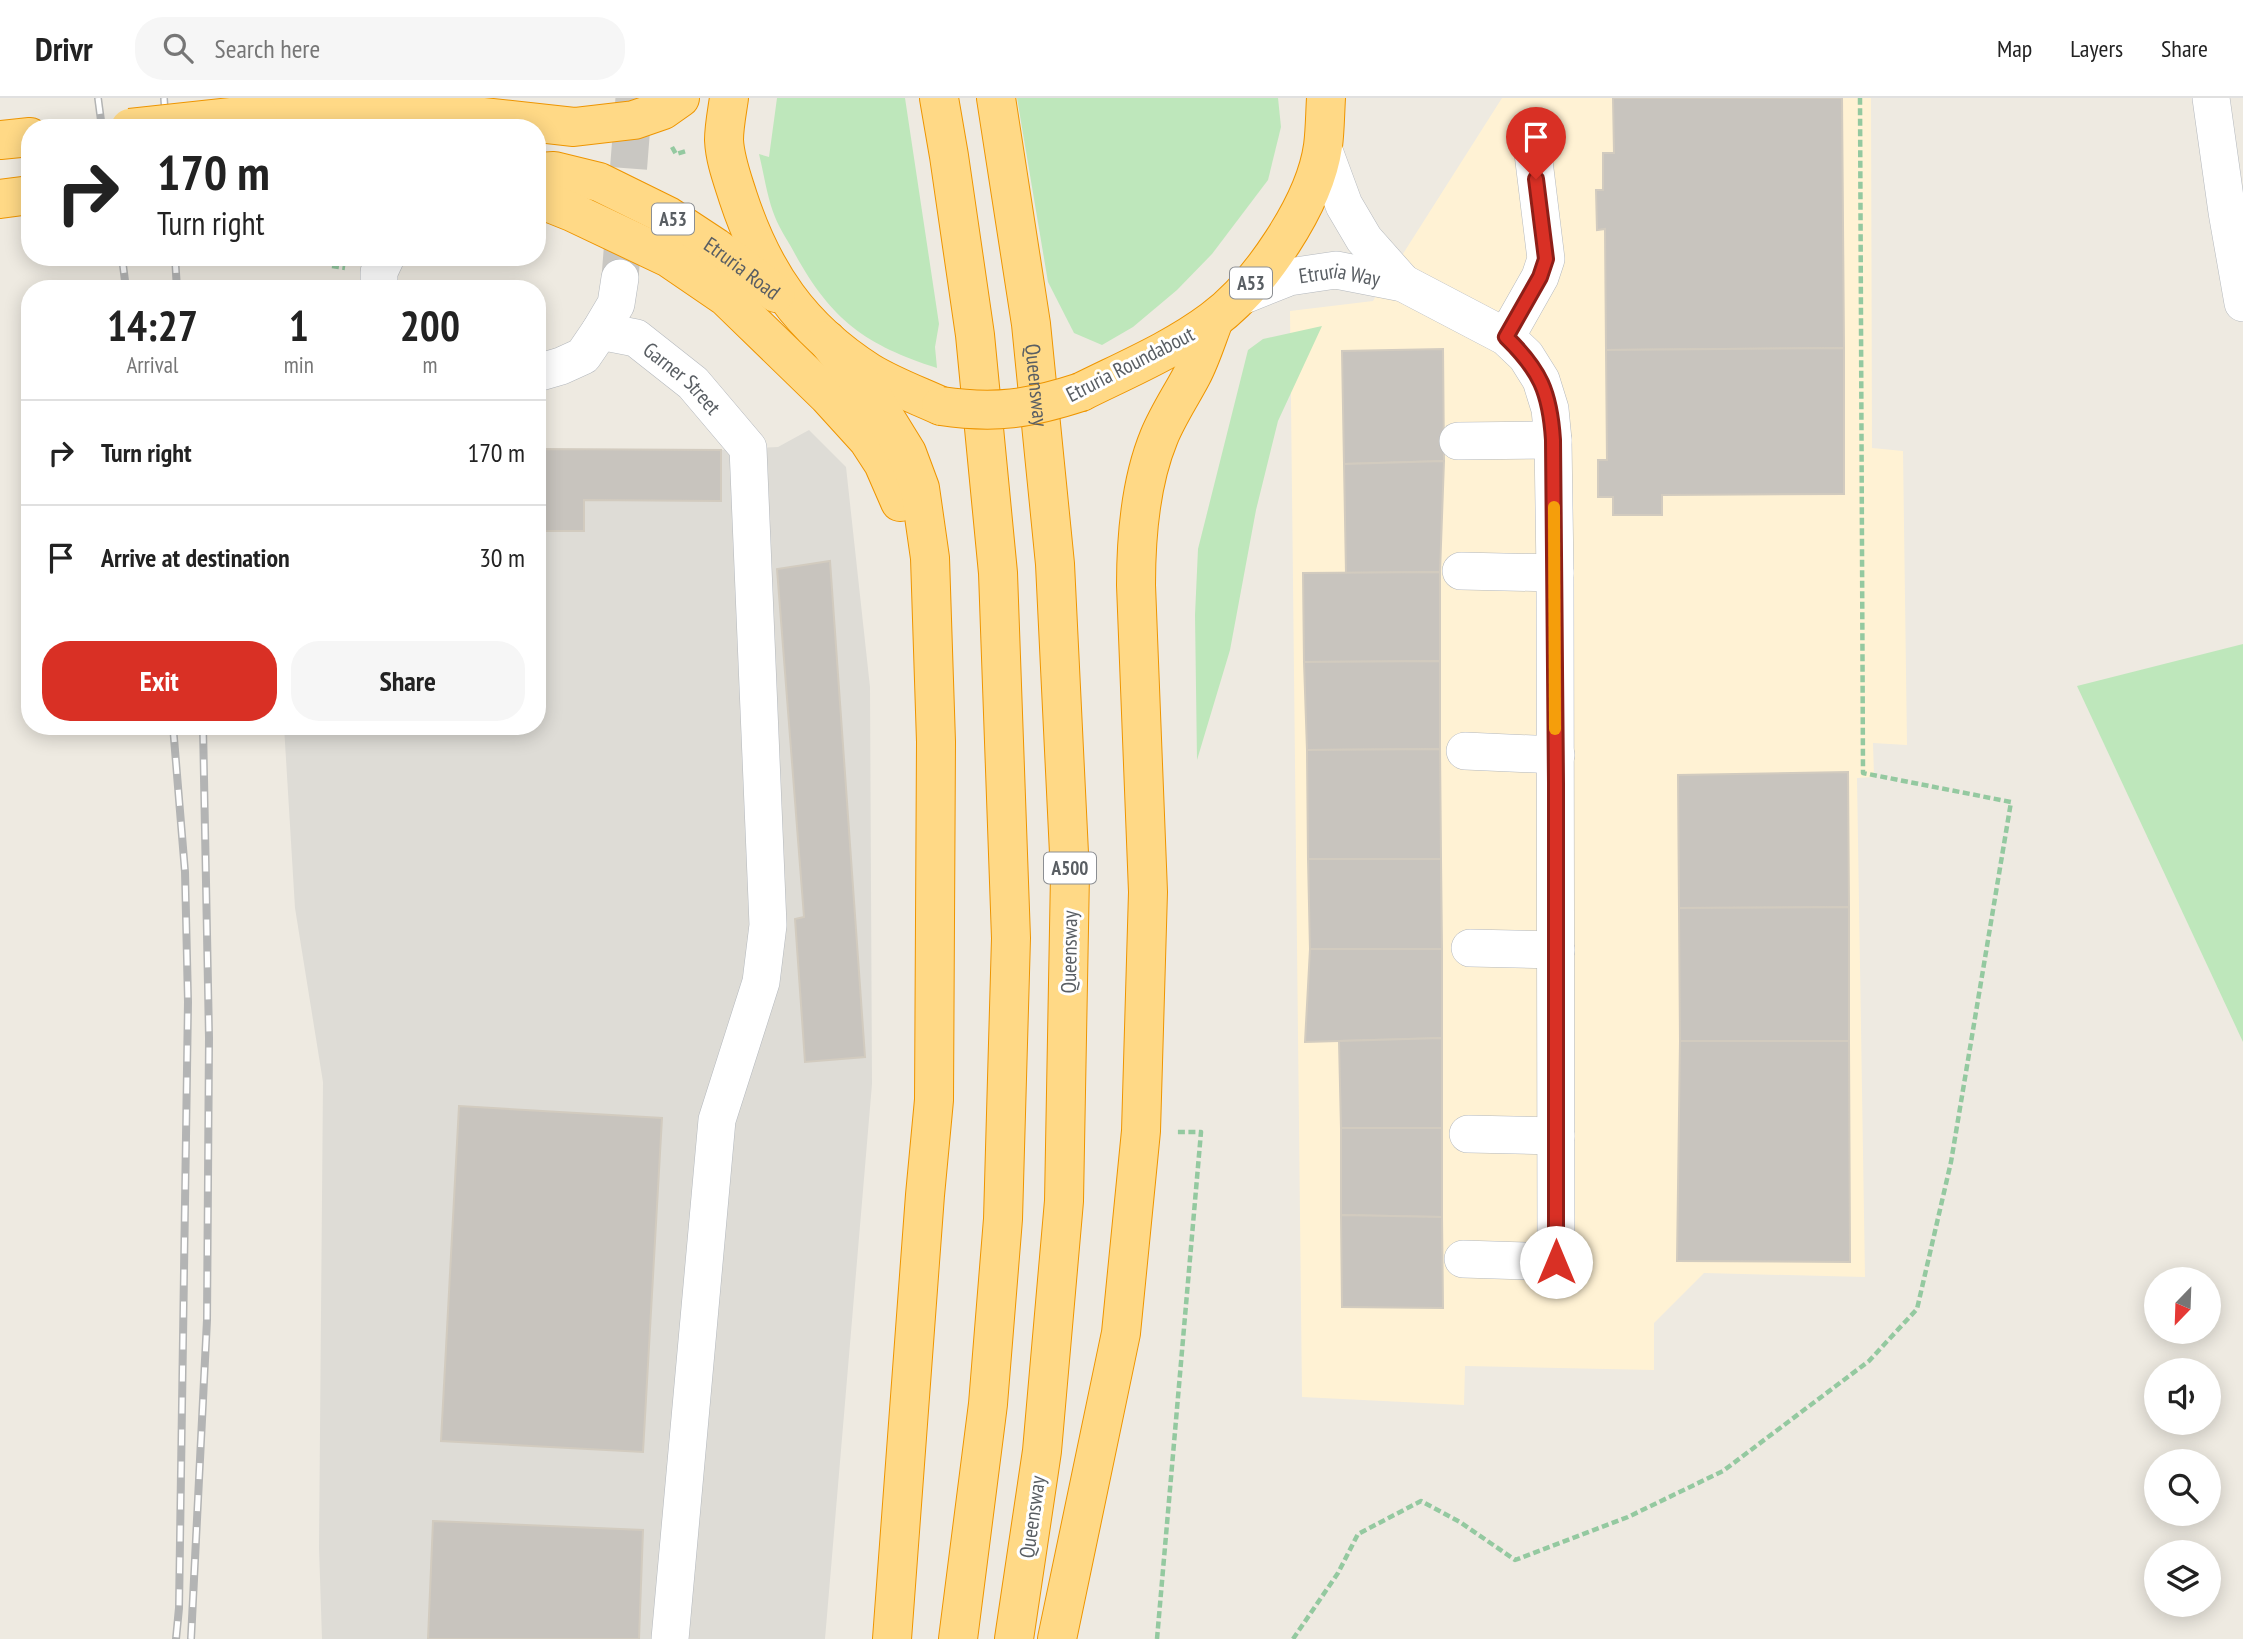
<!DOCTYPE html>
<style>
body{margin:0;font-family:"PT Sans Narrow",sans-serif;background:#f6f6f6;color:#222;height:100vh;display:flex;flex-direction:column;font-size:26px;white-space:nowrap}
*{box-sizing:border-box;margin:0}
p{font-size:23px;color:#767676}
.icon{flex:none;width:38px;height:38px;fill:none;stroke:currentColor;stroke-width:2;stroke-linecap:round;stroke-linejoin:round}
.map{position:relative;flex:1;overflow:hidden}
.details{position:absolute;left:21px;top:182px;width:525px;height:455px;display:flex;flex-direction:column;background:#fff;border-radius:28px;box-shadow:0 4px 18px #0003}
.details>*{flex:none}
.hud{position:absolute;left:21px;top:21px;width:525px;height:147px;border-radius:28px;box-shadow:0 4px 18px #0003;background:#fff;color:#222;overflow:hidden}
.needle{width:46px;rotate:203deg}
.controls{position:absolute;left:2144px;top:1169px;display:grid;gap:14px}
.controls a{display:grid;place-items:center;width:77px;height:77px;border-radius:50%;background:#fff;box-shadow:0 4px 18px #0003;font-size:35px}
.pin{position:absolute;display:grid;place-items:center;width:60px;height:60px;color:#fff;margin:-72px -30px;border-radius:50% 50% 50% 0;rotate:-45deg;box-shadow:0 0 7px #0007}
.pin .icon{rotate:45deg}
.me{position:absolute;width:77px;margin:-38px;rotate:0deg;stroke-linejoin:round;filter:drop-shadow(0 0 5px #0008)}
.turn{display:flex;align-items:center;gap:24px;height:147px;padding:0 21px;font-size:32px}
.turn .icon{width:91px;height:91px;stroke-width:2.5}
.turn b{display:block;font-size:49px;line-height:60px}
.eta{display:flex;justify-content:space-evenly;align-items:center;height:119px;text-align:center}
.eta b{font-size:42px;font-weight:600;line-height:49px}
.action{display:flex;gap:14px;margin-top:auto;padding:14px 21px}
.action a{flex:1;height:80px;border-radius:28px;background:#d93025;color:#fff;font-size:28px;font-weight:600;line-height:80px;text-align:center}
.action a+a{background:#f6f6f6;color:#222}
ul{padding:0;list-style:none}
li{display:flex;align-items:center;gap:21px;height:105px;padding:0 21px;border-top:2px solid #e0e0e0}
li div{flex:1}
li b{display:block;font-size:26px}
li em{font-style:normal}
header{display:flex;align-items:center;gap:42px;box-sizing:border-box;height:98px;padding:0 35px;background:#fff;border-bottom:2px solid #e0e0e0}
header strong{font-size:33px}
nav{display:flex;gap:38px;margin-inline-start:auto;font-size:24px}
.search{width:490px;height:63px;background:#f6f6f6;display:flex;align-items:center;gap:18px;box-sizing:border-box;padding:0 24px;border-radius:28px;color:#767676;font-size:26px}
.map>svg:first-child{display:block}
.commercial{fill:#fff2d4}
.industrial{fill:#dedcd6}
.green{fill:#bee7bb}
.building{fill:#c8c4be;stroke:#d2cbbf;stroke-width:2}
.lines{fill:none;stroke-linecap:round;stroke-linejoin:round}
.minor-tunnel{stroke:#c9c7c2;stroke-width:37;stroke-dasharray:37 18;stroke-linecap:butt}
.minor-casing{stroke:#b4b8bd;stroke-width:38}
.highway-casing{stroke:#ee9500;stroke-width:40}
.path{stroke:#94c9a0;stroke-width:4.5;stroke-dasharray:7 3.5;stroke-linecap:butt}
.minor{stroke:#fff;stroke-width:37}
.highway{stroke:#ffd986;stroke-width:38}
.rail-casing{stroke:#b3b4b4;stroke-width:8}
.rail{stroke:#fff;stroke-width:5;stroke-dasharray:16;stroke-linecap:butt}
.highway-bridge-casing{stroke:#ee9500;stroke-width:40;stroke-linecap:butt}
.highway-bridge{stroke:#ffd986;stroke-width:38}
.route-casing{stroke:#8d1f18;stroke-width:18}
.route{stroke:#d93025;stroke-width:12}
.slow{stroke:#f59e0b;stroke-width:12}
.labels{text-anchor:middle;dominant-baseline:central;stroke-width:6;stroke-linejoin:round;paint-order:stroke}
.shield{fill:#fff;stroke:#8b8e92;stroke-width:2}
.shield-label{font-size:19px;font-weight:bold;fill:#595e63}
.street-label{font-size:21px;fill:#595e63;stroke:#fff}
</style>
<header>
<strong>Drivr</strong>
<div class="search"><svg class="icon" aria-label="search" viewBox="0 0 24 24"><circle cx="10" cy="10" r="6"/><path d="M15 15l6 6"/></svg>Search here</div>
<nav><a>Map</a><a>Layers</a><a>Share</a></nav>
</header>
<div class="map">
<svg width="2243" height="1541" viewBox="0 0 2243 1541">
<rect width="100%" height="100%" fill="#eeeae1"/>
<polygon class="commercial" points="1502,0 1871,0 1872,350 1903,353 1907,647 1873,645 1874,679 1857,680 1865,1179 1704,1175 1654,1225 1654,1272 1465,1268 1464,1307 1302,1299 1290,213 1373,203"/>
<polygon class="industrial" points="809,332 846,369 870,589 872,986 825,1541 322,1541 319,1450 323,984 295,810 284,628 537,628 537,351 721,352 778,349"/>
<g class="green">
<path d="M777,0H905L939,226L935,249L937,270C866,247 832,223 795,156C789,144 780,132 775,119C767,99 764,76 759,56L769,59Z"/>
<polygon points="1017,0 1278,0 1281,29 1268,82 1212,156 1177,192 1133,229 1102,247 1074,235 1048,184"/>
<polygon points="1322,228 1278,323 1256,412 1230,552 1197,662 1195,517 1198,451 1248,252 1263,241"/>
<polygon points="2243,546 2243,944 2077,588"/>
</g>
<g class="building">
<polygon points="1613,0 1842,0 1844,250 1606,252 1605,131 1597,132 1596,92 1603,92 1603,55 1614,55"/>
<polygon points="1844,250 1844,396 1662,397 1662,417 1613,417 1613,399 1598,399 1598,362 1607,362 1606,252"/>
<polygon points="1443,251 1444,363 1344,366 1342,253"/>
<polygon points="537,351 721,352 721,403 584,402 584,433 537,433"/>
<polygon points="1444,363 1440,474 1346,475 1344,366"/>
<polygon points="830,463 865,959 805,964 795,821 804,819 777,471"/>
<polygon points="1440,474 1440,563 1304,564 1303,475"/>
<polygon points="1440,563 1440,651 1307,652 1304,564"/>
<polygon points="1440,651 1441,761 1308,761 1307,652"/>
<polygon points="1848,674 1849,809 1679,810 1678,677"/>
<polygon points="1308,761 1441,761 1442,851 1310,851"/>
<polygon points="1849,809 1849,943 1680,943 1679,810"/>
<polygon points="1310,851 1442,851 1442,940 1305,944"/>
<polygon points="1442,940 1442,1030 1341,1030 1339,943"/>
<polygon points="1680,943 1849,943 1850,1164 1677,1163"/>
<polygon points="459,1008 662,1020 643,1354 441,1343"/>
<polygon points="1341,1030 1442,1030 1442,1119 1341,1117"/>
<polygon points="1341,1117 1442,1119 1443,1210 1342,1209"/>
<polygon points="433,1423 643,1432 639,1541 428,1541"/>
</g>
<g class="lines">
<polyline class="minor-tunnel" points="620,180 634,0"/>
<g class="minor-casing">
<g id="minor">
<polyline points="2211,0 2227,114 2243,205"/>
<polyline points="1323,50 1344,107 1364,141 1403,185"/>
<polyline points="379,191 379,174 386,159"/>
<path id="s1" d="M1239,199L1289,179L1336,172L1403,185L1506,239L1526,258L1541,282L1550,311L1553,342L1555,475L1556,1164L1463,1161"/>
<path id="s2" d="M600,233L636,240L693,285L748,350L768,827L761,884L717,1022L670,1541"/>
<polyline points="1506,239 1540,179 1546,161 1533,55"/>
<polyline points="537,275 561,268 583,258 600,233 616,206 620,180"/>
<polyline points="1458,343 1553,342"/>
<polyline points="1461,473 1555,475"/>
<polyline points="1465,653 1556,657"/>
<polyline points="1470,850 1556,852"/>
<polyline points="1468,1036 1556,1038"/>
</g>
</g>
<g class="highway-casing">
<g id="highway">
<path d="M729,0C727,14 724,29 724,42C725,62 732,80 738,99C763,175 800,230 869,274C892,288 917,297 941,308"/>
<polyline points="939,0 949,58 975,237 998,475 1011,840 1003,1121 988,1306 958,1541"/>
<path id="s3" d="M996,0L1031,226L1055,466L1070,776L1064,1103L1042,1353L1014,1541"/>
<polyline points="258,16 438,14 574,29 634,22 663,12 680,0"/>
<polyline points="0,42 30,39"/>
<path id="s4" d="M537,74L554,73L599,84L668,118L715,149L776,195"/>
<polyline points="537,100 572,114 669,160 726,199 828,298 868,342 883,365 900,404"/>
<polyline points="0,101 30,97"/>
<polyline points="827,242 875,303 907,355 920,390 930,460 936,644 934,1002 925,1097 892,1541"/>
<path d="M1081,294C1125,272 1173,252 1213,222C1259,188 1315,106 1323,48C1325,33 1325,16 1326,0"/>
<path d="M1057,1541L1121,1235L1141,1033L1148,794L1136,487C1136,438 1140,385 1159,339C1168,317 1181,298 1192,277C1201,260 1207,240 1214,222"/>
</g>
</g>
<g class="path">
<polyline points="672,49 676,56 686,53"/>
<polyline points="332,168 345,170"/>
<polyline points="1157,1541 1201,1034 1177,1034"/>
<polyline points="1293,1541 1338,1475 1358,1436 1421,1403 1460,1424 1515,1462 1628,1419 1723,1373 1869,1263 1917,1211 1951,1064 2011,704 1863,675 1860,0"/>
</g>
<use href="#minor" class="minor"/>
<use href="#highway" class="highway"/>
<g class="rail-casing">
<g id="rail">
<polyline points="98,0 102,30"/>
<polyline points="164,0 166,30"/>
<polyline points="122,159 126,191"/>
<polyline points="175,159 177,191"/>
<polyline points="173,628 185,774 188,904 179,1510 176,1541"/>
<polyline points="191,1541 207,1222 209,940 203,628"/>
</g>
</g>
<use href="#rail" class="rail"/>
<g class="highway-bridge-casing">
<g id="highway-bridge">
<polyline points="130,30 258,16"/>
<path d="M941,308C995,316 1029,311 1081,294"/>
</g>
</g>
<use href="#highway-bridge" class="highway-bridge"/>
</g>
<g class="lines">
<g class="route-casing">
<path id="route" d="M1536,81L1546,161L1540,179L1506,239C1540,272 1550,294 1553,342L1556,685V1164"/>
</g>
<use href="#route" class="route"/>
<polyline class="slow" points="1554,409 1555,631"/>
</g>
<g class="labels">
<g class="shield">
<rect x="652" y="105.5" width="42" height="31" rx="5"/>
<rect x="1230" y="169.5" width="42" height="31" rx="5"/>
<rect x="1044" y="754.5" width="52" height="31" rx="5"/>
</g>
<g class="shield-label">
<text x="673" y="121">A53</text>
<text x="1251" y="185">A53</text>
<text x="1070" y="770">A500</text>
</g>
<g class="street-label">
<text stroke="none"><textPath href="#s4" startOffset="231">Etruria Road</textPath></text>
<text stroke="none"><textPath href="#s1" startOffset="105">Etruria Way</textPath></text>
<text transform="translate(1130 266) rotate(-27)">Etruria Roundabout</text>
<text stroke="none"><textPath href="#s2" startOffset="98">Garner Street</textPath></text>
<text stroke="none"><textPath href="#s3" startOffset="290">Queensway</textPath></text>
<text transform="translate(1069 854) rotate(-89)">Queensway</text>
<text transform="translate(1032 1419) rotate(-82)">Queensway</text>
</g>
</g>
</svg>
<div class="controls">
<a><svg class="needle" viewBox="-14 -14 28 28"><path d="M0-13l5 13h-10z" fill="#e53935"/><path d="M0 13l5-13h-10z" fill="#767676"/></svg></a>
<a><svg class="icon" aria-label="sound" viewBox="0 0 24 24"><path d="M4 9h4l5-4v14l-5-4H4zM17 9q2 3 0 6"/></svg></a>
<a><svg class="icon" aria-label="search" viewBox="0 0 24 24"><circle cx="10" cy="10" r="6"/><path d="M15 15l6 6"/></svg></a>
<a><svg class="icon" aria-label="layers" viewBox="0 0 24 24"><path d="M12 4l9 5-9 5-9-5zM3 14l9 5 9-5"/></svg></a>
</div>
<div class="pin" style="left:1536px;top:81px;background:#d93025"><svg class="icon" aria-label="arrive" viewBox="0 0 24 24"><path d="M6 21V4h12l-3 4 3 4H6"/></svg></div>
<svg class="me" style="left:1556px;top:1164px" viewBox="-20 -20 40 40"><circle r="19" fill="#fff"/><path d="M0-13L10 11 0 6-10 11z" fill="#d93025"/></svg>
<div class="hud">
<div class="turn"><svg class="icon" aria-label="right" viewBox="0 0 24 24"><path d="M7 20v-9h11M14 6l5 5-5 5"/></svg><div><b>170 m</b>Turn right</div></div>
</div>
<section class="details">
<div class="eta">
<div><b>14:27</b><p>Arrival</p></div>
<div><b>1</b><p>min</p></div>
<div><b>200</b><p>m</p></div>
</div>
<ul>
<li><svg class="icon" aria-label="right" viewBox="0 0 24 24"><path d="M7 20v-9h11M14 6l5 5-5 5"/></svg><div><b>Turn right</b></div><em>170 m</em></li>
<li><svg class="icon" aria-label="arrive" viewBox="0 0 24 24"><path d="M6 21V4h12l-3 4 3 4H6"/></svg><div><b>Arrive at destination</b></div><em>30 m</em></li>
</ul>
<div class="action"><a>Exit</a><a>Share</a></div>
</section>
</div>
